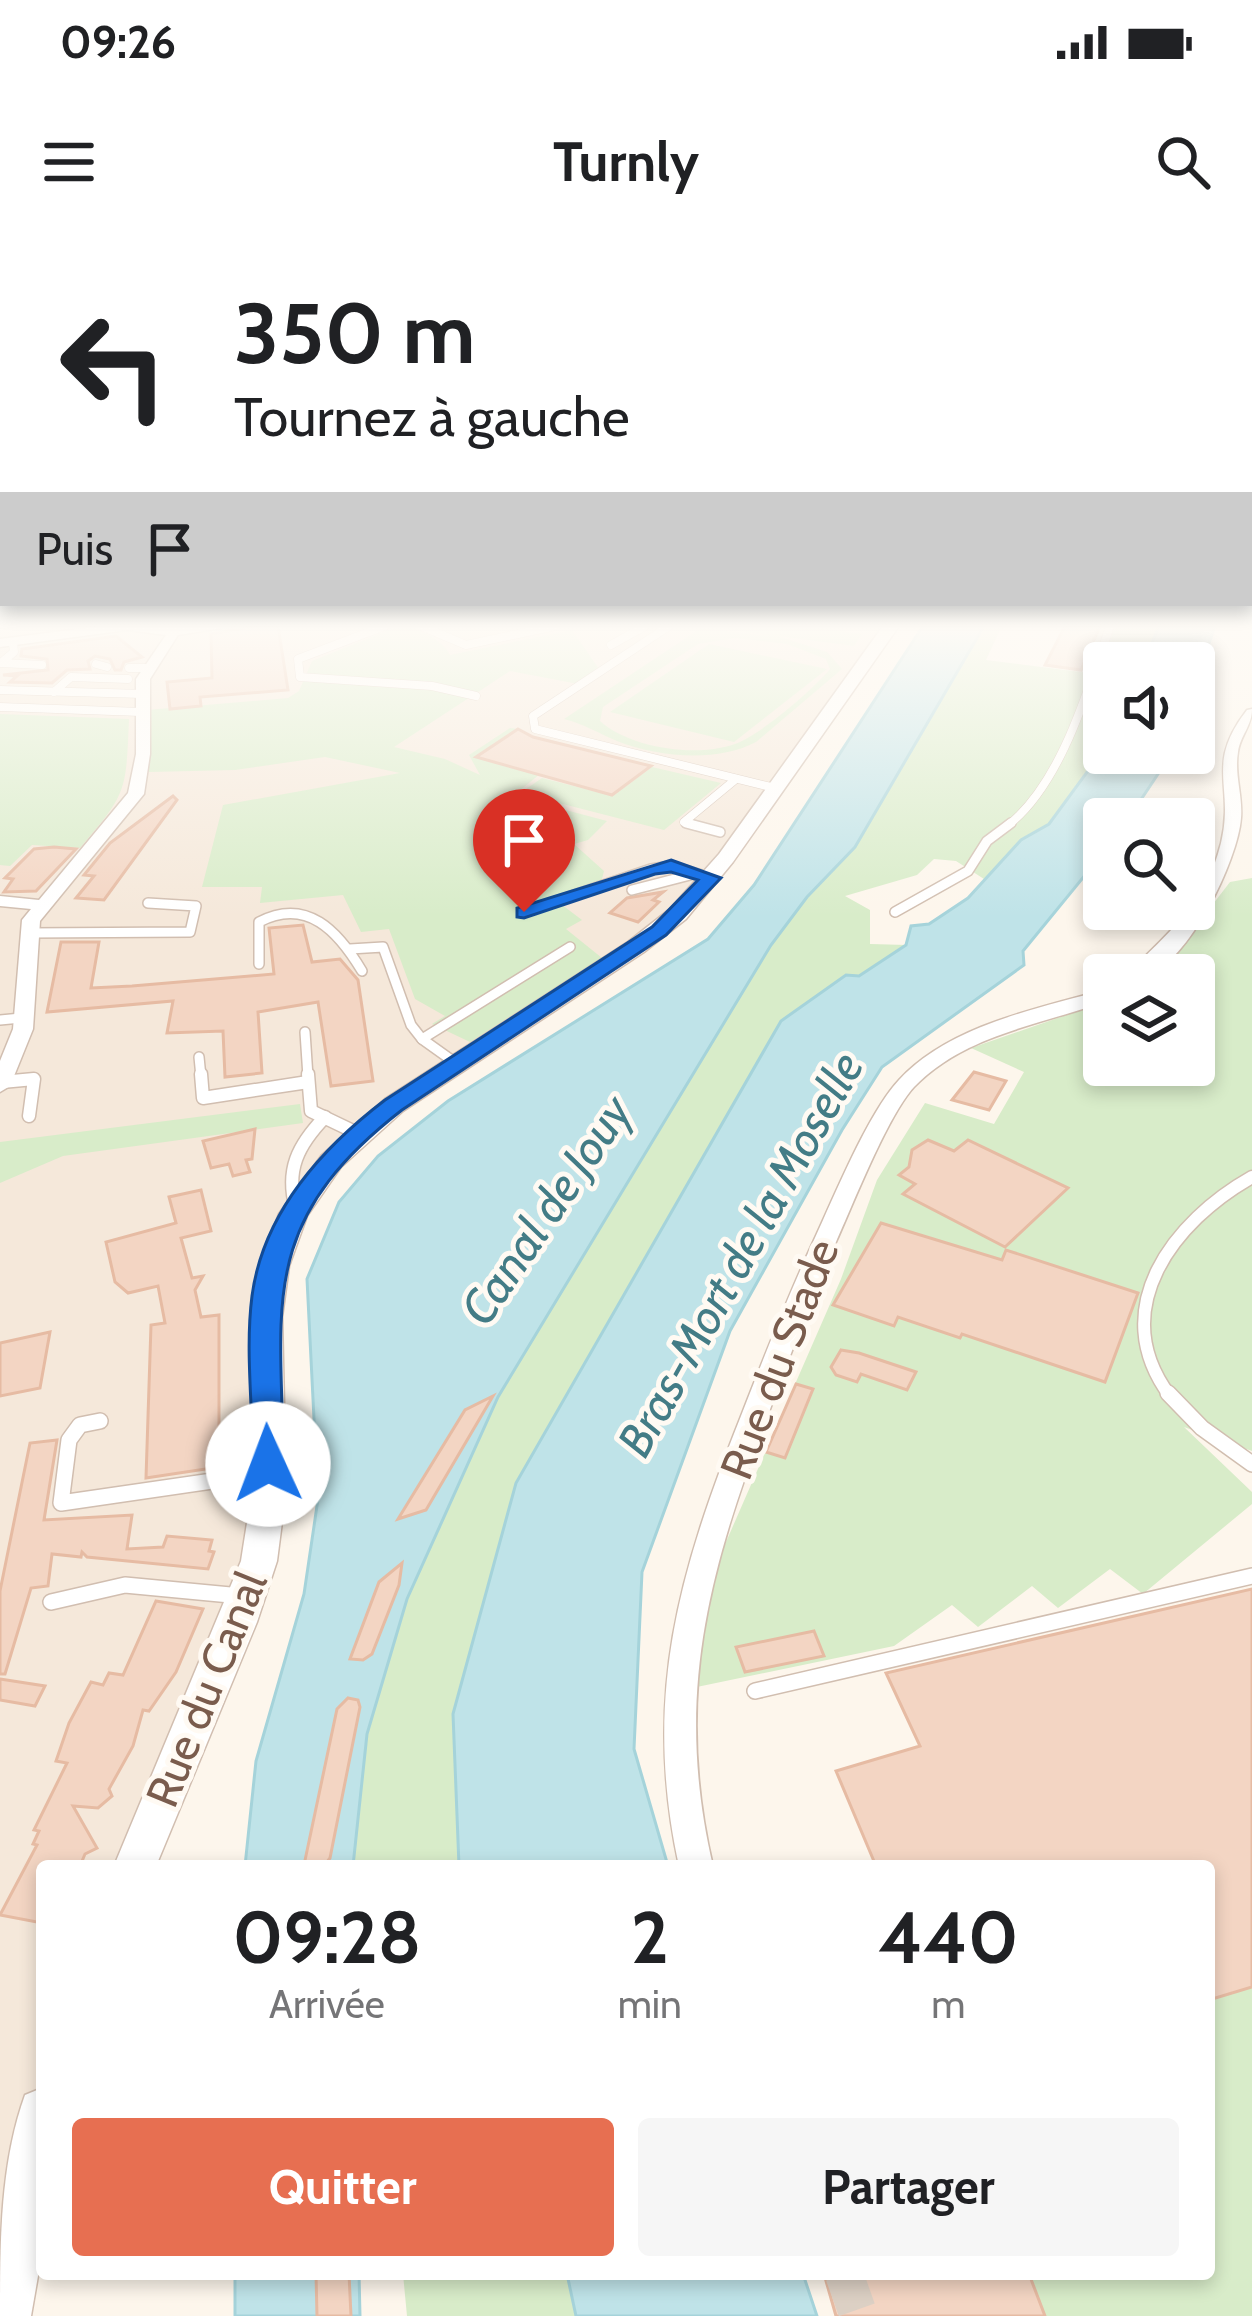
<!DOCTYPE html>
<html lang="fr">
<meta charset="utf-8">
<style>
body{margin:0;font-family:Cabin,sans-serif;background:#f6f6f6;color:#202124;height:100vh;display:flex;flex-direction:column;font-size:45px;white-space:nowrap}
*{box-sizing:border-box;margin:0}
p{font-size:39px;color:#757577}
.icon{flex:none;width:66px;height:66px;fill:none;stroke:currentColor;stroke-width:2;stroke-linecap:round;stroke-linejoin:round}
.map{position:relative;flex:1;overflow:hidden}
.side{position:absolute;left:36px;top:1620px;width:1179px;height:420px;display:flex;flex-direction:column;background:#fff;border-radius:12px;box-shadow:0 6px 18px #0003}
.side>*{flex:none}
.top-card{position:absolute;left:0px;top:0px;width:1254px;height:366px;box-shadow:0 6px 18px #0003;background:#fff;color:#202124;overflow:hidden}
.tools{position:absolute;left:1083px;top:402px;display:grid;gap:24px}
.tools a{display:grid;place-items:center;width:132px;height:132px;border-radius:12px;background:#fff;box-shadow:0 6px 18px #0003;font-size:60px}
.pin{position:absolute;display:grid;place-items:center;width:102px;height:102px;color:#fff;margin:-123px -51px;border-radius:50% 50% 50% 0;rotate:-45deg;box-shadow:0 0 12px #0007}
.pin .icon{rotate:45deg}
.me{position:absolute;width:132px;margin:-66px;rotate:358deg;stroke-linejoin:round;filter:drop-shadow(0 0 9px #0008)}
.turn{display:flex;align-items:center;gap:42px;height:252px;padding:0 36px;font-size:54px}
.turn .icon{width:156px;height:156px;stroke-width:2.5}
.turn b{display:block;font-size:84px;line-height:102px}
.then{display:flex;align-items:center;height:114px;padding:0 36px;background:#0003;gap:24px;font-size:45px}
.eta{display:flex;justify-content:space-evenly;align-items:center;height:204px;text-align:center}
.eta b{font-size:72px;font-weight:700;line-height:84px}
.cta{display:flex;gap:24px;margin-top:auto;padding:24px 36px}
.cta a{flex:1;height:138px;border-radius:12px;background:#e76f51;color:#fff;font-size:48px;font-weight:700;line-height:138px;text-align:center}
.cta a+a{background:#f6f6f6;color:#202124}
.status{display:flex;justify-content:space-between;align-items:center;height:84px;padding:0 60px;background:#fff;direction:ltr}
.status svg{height:33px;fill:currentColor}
header{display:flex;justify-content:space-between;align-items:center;height:156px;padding:0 36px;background:#fff;font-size:54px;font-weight:700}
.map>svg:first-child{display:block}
.residential{fill:#f5e8da}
.green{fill:#d8ecc9;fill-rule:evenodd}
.water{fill:#bfe3e8;stroke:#a5d3da;stroke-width:3}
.building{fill:#f3d5c3;stroke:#e6bba3;stroke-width:3}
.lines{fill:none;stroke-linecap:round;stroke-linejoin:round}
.minor-tunnel{stroke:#dcd0c4;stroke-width:38;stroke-dasharray:38 18;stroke-linecap:butt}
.service-far3-casing{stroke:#d1beb0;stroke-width:9}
.service-far2-casing{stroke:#d1beb0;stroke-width:12}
.service-far1-casing{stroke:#d1beb0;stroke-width:15}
.service-casing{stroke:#d1beb0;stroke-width:18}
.minor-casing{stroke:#d1beb0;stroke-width:3}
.tertiary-casing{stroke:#d1beb0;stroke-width:3}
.service-far3{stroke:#fff;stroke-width:8}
.service-far2{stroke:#fff;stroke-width:9}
.service-far1{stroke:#fff;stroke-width:12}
.service{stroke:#fff;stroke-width:15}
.minor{fill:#fff;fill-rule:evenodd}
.tertiary{fill:#fff;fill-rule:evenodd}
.route{fill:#1a73e8;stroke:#114b97;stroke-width:3}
.labels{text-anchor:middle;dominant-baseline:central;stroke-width:10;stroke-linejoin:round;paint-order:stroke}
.street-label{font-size:45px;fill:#7a5c4d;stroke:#fffaf3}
.water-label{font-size:48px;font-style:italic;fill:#437c86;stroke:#fffaf3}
</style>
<div class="status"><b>09:26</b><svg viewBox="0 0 49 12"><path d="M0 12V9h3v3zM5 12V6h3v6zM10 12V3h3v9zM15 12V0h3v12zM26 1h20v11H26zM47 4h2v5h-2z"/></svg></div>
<header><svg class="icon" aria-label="menu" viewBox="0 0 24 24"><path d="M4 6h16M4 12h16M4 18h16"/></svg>Turnly<svg class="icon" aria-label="search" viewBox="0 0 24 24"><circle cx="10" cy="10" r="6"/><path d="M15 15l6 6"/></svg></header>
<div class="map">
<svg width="1252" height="2076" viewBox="0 0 1252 2076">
<rect width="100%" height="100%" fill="#fdf6ec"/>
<polygon class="residential" points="0,386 891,386 678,674 357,893 281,999 268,1274 135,1626 42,1626 42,1872 0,2076"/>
<g class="green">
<path d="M399,386C415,386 443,399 450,415L572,390L599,429L578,444L510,431L394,507L445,519L480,535L469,515L510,488L518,489L477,517L540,534L513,556L607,581L588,600L574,604L604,631L601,643L553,658L582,680L566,689L602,718L470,802L432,784L445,776L415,759L389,689L361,692L343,655L260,663L262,647H202L223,565L400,533L325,517L235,530L149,532L147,470L288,458L299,451L312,421Z"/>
<path d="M707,386H800L862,394L854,406L778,396L827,412L842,429L756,502C716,523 658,517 617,501C598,493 584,484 564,479L701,388L771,396ZM735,398L787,404L826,419L830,429C814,449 759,496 735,504C696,518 630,508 600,481L603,467L698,404Z"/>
<polygon points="984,386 1002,386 986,420 1104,435 1104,509 1049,584 1021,600 984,639 956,621 934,619 917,635 845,656 870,670 870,704 907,705 859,736 453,1474 459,1626 353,1626 367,1494 407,1359 458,1242 498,1157 771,705 807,657 855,607"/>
<polygon points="1114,386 1159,386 1144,423 1110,423 1106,418"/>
<polygon points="709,404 827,429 734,502 610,472"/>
<path d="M0,474L129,479C126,552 127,553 80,608L32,605L10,626L0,625Z"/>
<polygon points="652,527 721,543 664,590 520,553 542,538 613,556"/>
<polygon points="1252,638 1252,1211 1184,1187 1252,1252 1252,1264 1143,1354 1110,1329 1058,1368 1032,1346 978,1387 952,1365 894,1406 692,1448 705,1350 841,1039 877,940 925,863 994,884 1024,832 971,808 1104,762 1104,825 1194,825 1194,735 1149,735 1176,712 1230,642"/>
<polygon points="300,864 303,883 63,916 0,943 0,902"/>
<polygon points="1252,1455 1252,2076 836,2076 824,2034 1209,2034 1209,1626"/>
<polygon points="403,2034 566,2034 577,2076 407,2076"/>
</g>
<g class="water">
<polygon points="923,386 984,386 855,607 807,657 771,705 498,1157 407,1359 367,1494 353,1626 245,1626 256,1521 304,1354 318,1259 307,1039 339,962 378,916 448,861 708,699 754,645"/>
<polygon points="1159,386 1215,386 1194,448 1194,423 1144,423"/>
<polygon points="1104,509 1104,513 1172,513 1128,579 1104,579 1104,612 1023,711 1024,725 882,827 842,890 730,1091 642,1332 634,1509 668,1626 459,1626 453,1474 516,1243 781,781 846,735 859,736 906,705 911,686 929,684 968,658 1021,600 1049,584"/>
<polygon points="235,2034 359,2034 360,2076 235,2076"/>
<polygon points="567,2034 803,2034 817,2076 576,2076"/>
</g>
<g class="building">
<polygon points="256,386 278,386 288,450 200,457 201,466 170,469 167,442 212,438 211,394"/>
<polygon points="1065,386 1100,386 1081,430 1045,425"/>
<polygon points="116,396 142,417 124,422 121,430 115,430 110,419 95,416 88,421 90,429 67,430 52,443 10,442 17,436 3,435 48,430 47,419 21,416 22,409"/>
<polygon points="518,489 533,497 651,526 612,555 476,517"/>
<polygon points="173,556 177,560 104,660 76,658 94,636 84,635 110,603"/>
<polygon points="54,607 76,609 36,651 4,652 13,639 5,638 34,609"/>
<polygon points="663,652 653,660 659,662 638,682 610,673 627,658"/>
<polygon points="303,685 312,722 340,719 358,740 373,841 331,846 318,762 258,772 262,833 225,837 223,791 167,793 173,761 47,772 61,702 99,702 91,748 132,746 274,734 269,688"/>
<polygon points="974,832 1006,841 989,870 952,860"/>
<polygon points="255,889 252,919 246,920 250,932 233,936 229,924 211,928 203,901"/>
<polygon points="928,900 954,911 968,900 1068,948 1005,1007 903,954 915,944 899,935 909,927 912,910"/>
<polygon points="201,950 211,991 181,998 192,1038 203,1036 195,1050 201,1077 219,1075 219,1227 146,1238 151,1085 165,1083 158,1046 128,1053 115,1042 106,1002 176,983 169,957"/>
<polygon points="881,983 1002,1020 1006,1010 1138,1053 1105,1142 962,1094 960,1098 898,1077 894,1086 833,1065"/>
<polygon points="50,1092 40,1148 0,1156 0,1103"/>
<polygon points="841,1110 859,1113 916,1132 907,1150 861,1134 857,1142 836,1135 831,1127"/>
<polygon points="796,1144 813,1149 785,1218 766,1212"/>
<polygon points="493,1156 426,1270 398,1279 465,1170"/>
<polygon points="57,1200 44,1280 132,1275 127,1309 163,1307 167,1296 212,1300 209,1311 214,1312 208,1329 87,1317 82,1312 81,1317 52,1314 48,1346 31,1348 5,1434 0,1434 0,1351 30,1203"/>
<polygon points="402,1323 399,1345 372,1414 363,1420 350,1419 379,1342"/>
<polygon points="1252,1349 1252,1747 1209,1760 1209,1626 876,1626 836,1531 920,1506 886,1433"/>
<polygon points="156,1361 203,1369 176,1432 149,1471 143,1470 133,1506 109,1549 112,1556 98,1568 73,1566 97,1608 85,1614 80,1626 42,1626 42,1683 0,1675 37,1605 33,1604 39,1591 34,1590 67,1523 56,1521 69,1483 91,1442 103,1445 109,1433 123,1435"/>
<polygon points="814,1391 824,1416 745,1432 736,1407"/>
<polygon points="0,1439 45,1446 35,1466 0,1460"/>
<polygon points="348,1458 358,1460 360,1467 330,1618 324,1626 304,1625 337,1469"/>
<polygon points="316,2034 349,2034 351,2076 317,2076"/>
<polygon points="824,2034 1029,2034 1045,2076 836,2076"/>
</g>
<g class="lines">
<polyline class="minor-tunnel" points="844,2034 859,2076"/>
<g class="service-far3-casing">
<g id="service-far3">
<polyline points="385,386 298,419 300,437 432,446 476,456"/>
<polyline points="421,386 466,405 556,386"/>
<polyline points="669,386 533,476 535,489 775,548"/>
<polyline points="13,402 14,412 1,423 42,425"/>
<polyline points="611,405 645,386"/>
<polyline points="96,424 107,427"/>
<polyline points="129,428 147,428"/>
<polyline points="0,450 143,454"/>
<polyline points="54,452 71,437 128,439"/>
<polyline points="0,467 141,472"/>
<polyline points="697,586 684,582 736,539"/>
<path d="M1007,586C1061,545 1088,449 1110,386"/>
</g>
</g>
<g class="service-far2-casing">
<g id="service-far2">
<polyline points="686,583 720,592"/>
<polyline points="632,650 694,634"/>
<polyline points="524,672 651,629 671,626 712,638"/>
<polyline points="895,672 968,631 987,601 1011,583"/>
<polyline points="30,693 190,692 196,666 148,663"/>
<polyline points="350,709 383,707 411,785 422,799"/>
<path d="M259,724V682C307,657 338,691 362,731"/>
<polyline points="0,780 21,778"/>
<polyline points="305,792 308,837"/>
<polyline points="199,817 201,837"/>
<polyline points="457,824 422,799 570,707"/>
</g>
</g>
<g class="service-far1-casing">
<g id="service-far1">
<polyline points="201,834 203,858 308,842"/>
<polyline points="308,834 311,871 357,893"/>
<polyline points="2,842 34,839 29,876"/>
<path d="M296,969C285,930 298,905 325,877"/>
<path d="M1170,1156C1105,1069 1174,981 1252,937"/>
</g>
</g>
<g class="service-casing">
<g id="service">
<polyline points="1168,1153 1202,1188 1252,1224"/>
<polyline points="100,1181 80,1185 69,1200 61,1263 267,1233"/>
<polyline points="51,1362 125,1345 241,1356"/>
<polyline points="755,1451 1252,1336"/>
</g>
</g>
<g class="minor-casing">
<g id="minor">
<polygon points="102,386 235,386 178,395 150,439 150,514 144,554 40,681 33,789 10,846 0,852 0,821 13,789 22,680 31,669 0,666 0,656 39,660 128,553 136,514 136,439 166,395 127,390 0,407 0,399"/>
<path d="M1252,469C1252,486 1240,496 1238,512C1234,534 1243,556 1241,578C1238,620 1188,724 1146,735C1139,737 1133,735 1127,735C1169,690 1205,667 1221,603C1235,544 1204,526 1247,470Z"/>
<path d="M1104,750V762C1039,785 964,795 914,847C888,875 853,964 836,1002C812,1058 790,1115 769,1172C709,1330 673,1456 713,1626H679C642,1457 679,1332 741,1176C764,1117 787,1058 814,1000C834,957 868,873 899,840C949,786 1035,769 1104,750Z"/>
</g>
</g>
<g class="tertiary-casing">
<g id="tertiary">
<polygon points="883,386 899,386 733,622 686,679 644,712 403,871 341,927 307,976 289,1026 282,1077 286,1251 277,1321 257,1382 156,1626 114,1626 241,1321 252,1251 251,1077 259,1026 279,974 322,915 385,859 628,702 670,669 719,614"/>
<path d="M42,1848V2013L31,2076H0C0,2002 0,1924 25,1855Z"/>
</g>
</g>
<use href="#service-far3" class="service-far3"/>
<use href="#service-far2" class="service-far2"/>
<use href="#service-far1" class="service-far1"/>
<use href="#service" class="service"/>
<use href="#minor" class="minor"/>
<use href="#tertiary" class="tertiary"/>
</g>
<linearGradient id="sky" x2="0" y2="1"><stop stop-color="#97c7e8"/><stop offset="0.57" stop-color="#fefbf6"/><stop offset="1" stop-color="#fefbf6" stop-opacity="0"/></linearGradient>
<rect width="1252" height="677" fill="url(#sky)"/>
<path class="route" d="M671,620L721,638L666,695L402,870C259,981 280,1061 284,1224L279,1233H257L253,1224C253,1170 245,1110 252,1056C263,973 322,908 385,860L652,687L698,640L671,632L655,634L524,678L517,677V668Z"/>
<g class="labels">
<g class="street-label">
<text transform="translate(779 1119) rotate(-69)">Rue du Stade</text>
<text transform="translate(206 1449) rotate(-68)">Rue du Canal</text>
</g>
<g class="water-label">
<text transform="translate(546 970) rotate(-56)">Canal de Jouy</text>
<text transform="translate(740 1014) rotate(-61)">Bras-Mort de la Moselle</text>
</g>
</g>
</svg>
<div class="tools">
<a><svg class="icon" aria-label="sound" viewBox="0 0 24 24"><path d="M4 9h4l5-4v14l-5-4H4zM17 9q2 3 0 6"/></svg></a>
<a><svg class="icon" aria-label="search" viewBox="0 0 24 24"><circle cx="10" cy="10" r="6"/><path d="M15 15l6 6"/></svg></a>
<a><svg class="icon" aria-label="layers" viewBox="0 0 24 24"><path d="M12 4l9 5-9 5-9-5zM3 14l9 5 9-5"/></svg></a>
</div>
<div class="pin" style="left:524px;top:672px;background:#d93025"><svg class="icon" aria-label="arrive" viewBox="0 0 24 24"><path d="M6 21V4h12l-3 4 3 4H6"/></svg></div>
<svg class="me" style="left:268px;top:1224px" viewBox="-20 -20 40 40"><circle r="19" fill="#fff"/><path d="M0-13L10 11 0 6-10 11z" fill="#1a73e8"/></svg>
<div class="top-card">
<div class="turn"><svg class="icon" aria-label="left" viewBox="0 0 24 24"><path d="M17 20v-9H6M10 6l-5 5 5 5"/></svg><div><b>350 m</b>Tournez à gauche</div></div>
<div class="then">Puis<svg class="icon" aria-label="arrive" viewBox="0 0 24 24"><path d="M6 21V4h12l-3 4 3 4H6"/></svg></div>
</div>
<section class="side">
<div class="eta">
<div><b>09:28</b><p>Arrivée</p></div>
<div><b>2</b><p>min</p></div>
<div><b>440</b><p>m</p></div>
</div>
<div class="cta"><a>Quitter</a><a>Partager</a></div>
</section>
</div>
